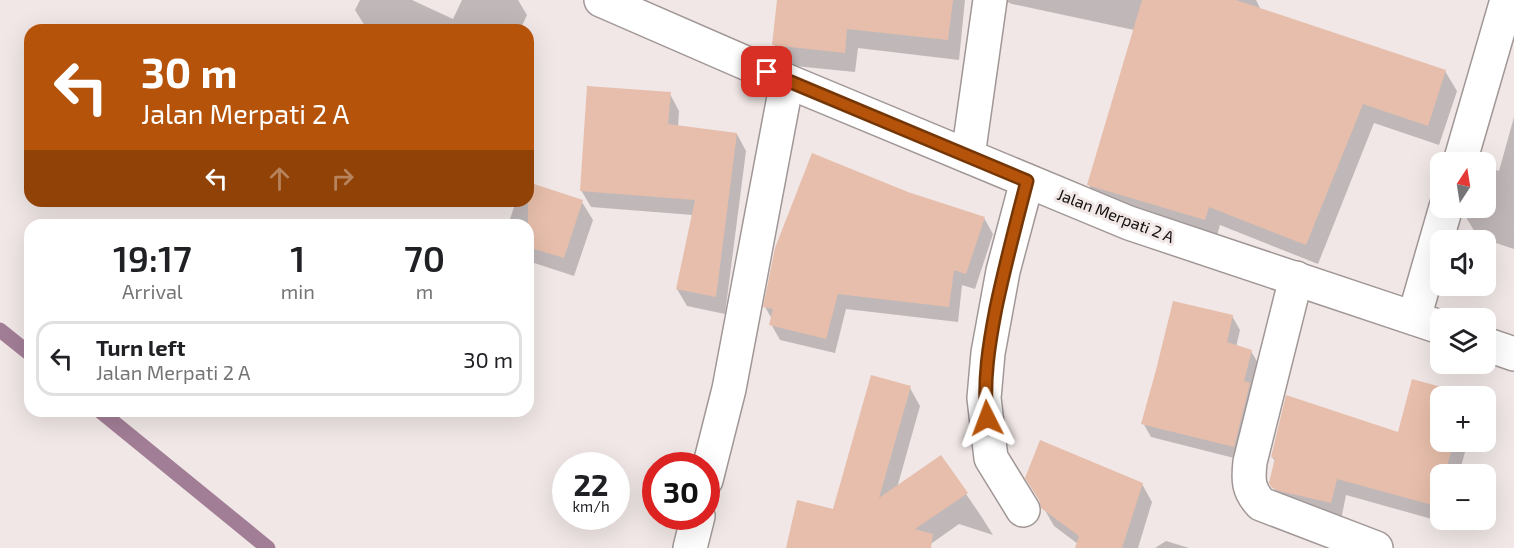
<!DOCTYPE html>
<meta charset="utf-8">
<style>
body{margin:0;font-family:"Exo 2",sans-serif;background:#f2f2f2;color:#202124;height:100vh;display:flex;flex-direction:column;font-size:22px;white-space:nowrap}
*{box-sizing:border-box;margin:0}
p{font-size:20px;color:#757577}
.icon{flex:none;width:33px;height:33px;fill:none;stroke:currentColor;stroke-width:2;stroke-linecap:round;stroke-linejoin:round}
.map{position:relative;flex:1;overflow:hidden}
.drawer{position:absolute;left:24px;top:219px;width:510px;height:198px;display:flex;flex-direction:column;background:#fff;border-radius:18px;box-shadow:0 6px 24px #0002}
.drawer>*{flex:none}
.banner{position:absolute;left:24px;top:24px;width:510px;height:183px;border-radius:18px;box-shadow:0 6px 24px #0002;background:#b45309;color:#fff;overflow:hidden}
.needle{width:39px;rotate:12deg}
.buttons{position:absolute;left:1430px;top:152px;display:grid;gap:12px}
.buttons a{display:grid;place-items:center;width:66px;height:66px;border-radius:12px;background:#fff;box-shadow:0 6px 24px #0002;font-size:30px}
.speed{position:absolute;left:552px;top:452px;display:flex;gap:12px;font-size:30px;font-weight:700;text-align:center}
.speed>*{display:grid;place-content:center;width:78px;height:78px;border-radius:50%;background:#fff;box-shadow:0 6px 24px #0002;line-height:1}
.speed small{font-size:15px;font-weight:400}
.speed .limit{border:9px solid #d22;background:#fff;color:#111}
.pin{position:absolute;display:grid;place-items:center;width:51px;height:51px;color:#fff;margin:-26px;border-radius:12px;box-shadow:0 3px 9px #0006}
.me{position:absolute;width:66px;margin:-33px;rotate:357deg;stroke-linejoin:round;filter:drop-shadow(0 0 4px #0008)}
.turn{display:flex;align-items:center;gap:21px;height:126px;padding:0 18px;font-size:27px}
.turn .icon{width:78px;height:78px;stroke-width:2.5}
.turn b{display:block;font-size:42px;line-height:51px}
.lanes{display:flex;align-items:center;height:57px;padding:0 18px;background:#0003;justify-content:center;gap:30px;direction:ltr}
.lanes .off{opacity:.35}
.eta{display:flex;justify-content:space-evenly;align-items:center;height:102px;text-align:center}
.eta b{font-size:36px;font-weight:600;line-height:42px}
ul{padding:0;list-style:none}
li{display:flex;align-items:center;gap:18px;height:75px;margin:0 12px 9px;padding:0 6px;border:3px solid #e0e0e0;border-radius:18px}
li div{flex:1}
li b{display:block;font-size:22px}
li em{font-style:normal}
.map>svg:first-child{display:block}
.shadow{fill:#0003}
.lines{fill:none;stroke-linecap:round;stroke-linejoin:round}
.stream{stroke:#a27e96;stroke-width:15}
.building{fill:#e7beab}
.minor-casing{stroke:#a09796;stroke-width:36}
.minor{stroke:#fff;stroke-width:33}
.route-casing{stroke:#753606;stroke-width:15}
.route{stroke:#b45309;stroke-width:10}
.labels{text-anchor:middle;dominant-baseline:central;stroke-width:6;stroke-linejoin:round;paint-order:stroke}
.street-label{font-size:16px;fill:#110e0e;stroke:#f0e7e6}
</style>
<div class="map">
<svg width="1514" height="548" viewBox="0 0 1514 548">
<rect width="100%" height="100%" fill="#f0e7e6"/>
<g class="shadow">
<polygon points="360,0 412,0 453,19 462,0 518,0 527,15 520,30 373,30 365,26 355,10"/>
<polygon points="779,0 965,0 959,60 858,48 855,72 785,65 774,45"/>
<polygon points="995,0 1256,0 1261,10 1445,71 1457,91 1439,145 1374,123 1318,264 1220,225 1216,239 1100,205 1089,185 1134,30 1012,4 1005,1"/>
<polygon points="670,94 679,111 678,127 737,134 746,151 725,314 687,306 677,289 693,215 591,207 581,190"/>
<polygon points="1514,117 1514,249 1478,237 1467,219 1471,207 1485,207 1485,168 1486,166 1499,171"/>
<polygon points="528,184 582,202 593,220 574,276 528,261 528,225 508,225 516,201 528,201"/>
<polygon points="984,218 993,234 975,289 962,285 958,322 846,309 835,353 780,340 771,324 772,319 765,307"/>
<polygon points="1232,316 1240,330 1236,347 1251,351 1259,365 1242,460 1151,437 1143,423"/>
<polygon points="1413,381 1466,396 1440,396 1440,441 1468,441 1459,474 1440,474 1440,519 1447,519 1446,523 1346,495 1341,520 1284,505 1271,483 1276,462 1272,457 1399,434"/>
<polygon points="910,388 920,406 897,488 941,457 983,519 993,535 959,524 925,548 884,548 853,503"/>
<polygon points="1142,484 1152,502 1138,548 1079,548 1078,544 1054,526 1043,507"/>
<polygon points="1166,541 1189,548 1155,548"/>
</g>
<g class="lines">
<g class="stream">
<polyline points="0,330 30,354"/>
<polyline points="100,411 268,548"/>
</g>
</g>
<g class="building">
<polygon points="777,0 953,0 948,40 847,29 845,53 772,45"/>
<polygon points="1142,0 1236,0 1446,70 1428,126 1363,104 1306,245 1209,207 1205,220 1087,185"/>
<polygon points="587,86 671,92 668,124 737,133 716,297 676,289 695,200 580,191"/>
<polygon points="812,153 908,192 985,217 966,274 954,270 949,307 838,294 826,339 769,325 773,309 763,307 775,248"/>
<polygon points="528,182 583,200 564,258 528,247"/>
<polygon points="1173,301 1233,315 1227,342 1252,350 1244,381 1250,383 1234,447 1141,424 1156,370"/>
<polygon points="871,375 911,386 879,498 941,455 968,493 915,529 933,534 931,548 786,548 797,500 833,509"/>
<polygon points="1412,379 1467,394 1466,396 1440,396 1440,441 1454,441 1445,474 1440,474 1440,493 1436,506 1337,479 1331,503 1279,491 1272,488 1269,483 1275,458 1271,457 1286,395 1398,432"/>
<polygon points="1040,440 1143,483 1122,548 1075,548 1079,536 1041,508 1039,500 1025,478"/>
</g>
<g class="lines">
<g class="minor-casing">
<g id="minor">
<polyline points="601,0 787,81 1129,223 1440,327"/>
<polyline points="968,156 990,0"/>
<polyline points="1460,162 1507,0"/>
<path d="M1296,278L1250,462C1248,480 1248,490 1261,504L1376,548"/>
<polyline points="1414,318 1446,207"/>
<polyline points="1485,344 1514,354"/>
<polyline points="706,480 729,389 787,81"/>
<polyline points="1023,510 991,458 984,398 988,353 1003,271 1027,181"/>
<polyline points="690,548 698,516"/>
</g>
</g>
<use href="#minor" class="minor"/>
</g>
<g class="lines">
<g class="route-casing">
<path id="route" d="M767,72L1027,181C1016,223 1005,265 996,308C989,344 983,381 987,418"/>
</g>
<use href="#route" class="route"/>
</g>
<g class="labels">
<g class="street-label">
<text transform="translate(1116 215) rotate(21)">Jalan Merpati 2 A</text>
</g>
</g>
</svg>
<div class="buttons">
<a><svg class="needle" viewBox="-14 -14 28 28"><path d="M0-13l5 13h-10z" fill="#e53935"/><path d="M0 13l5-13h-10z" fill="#757577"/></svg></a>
<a><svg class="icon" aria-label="sound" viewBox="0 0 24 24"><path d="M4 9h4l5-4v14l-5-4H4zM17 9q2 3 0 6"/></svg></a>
<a><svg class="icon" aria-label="layers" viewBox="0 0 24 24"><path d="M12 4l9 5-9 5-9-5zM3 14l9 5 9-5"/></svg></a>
<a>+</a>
<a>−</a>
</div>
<div class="speed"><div>22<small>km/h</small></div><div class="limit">30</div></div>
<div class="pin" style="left:767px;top:72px;background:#d93025"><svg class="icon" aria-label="arrive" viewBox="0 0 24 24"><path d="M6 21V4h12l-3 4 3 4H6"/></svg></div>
<svg class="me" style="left:987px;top:418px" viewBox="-20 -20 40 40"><path d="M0-17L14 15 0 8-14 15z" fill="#b45309" stroke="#fff" stroke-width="4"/></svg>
<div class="banner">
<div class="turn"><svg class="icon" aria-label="left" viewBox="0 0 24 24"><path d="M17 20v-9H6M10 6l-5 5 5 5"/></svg><div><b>30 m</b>Jalan Merpati 2 A</div></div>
<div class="lanes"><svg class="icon" aria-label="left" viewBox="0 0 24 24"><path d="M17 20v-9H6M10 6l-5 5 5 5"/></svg><svg class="icon off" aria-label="ahead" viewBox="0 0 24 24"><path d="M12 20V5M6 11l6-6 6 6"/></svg><svg class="icon off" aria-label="right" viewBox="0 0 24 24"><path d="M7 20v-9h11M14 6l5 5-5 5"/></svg></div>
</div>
<section class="drawer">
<div class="eta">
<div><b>19:17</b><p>Arrival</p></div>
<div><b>1</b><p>min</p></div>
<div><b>70</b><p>m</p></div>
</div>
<ul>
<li><svg class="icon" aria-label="left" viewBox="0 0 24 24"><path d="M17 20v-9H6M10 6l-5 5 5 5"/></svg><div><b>Turn left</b><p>Jalan Merpati 2 A</p></div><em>30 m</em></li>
</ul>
</section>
</div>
